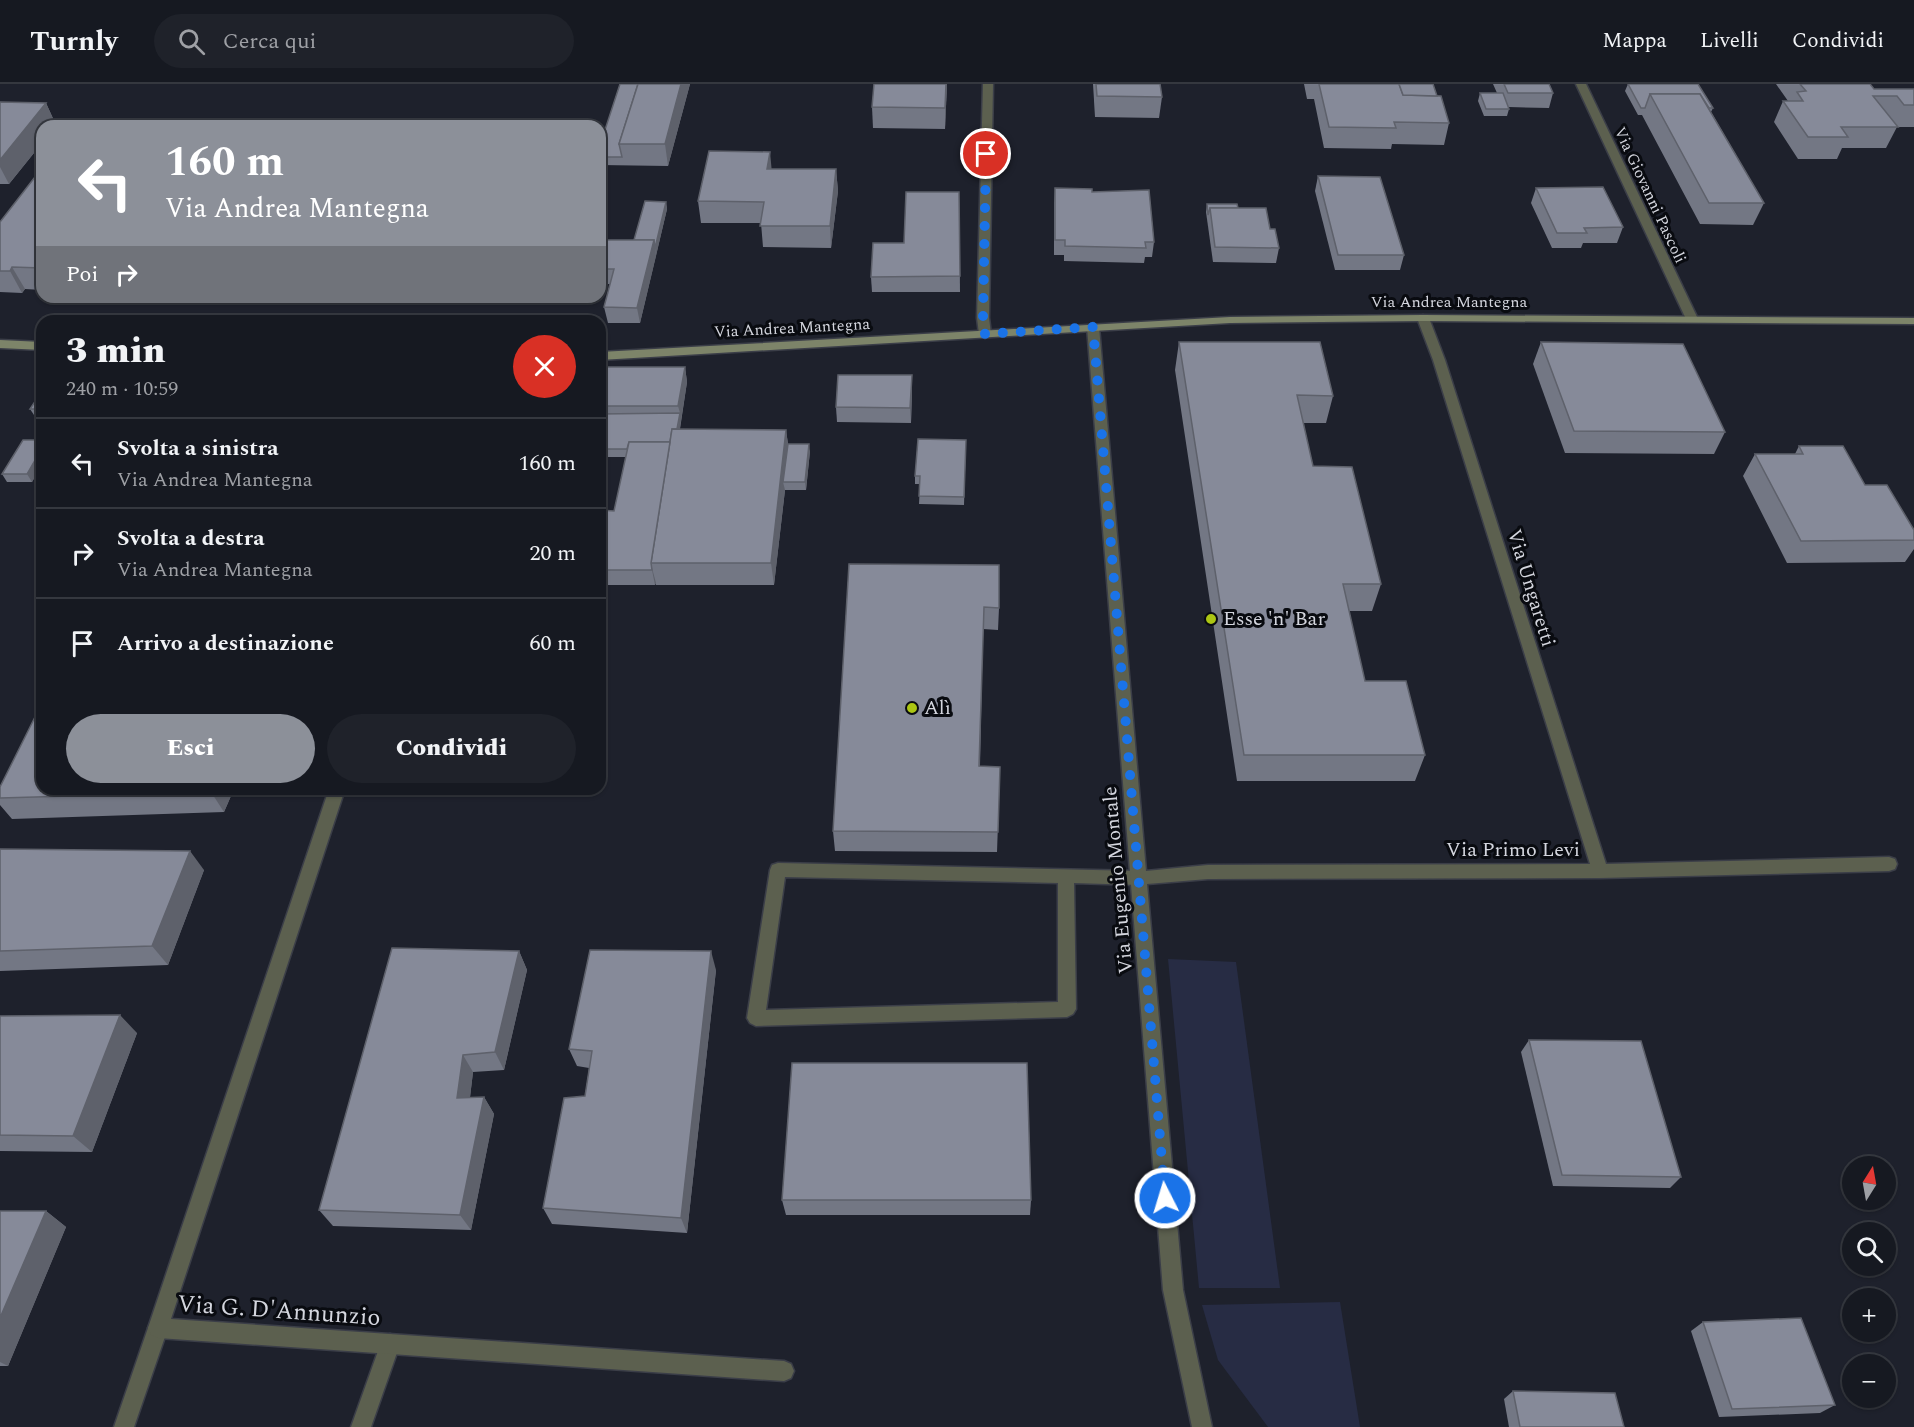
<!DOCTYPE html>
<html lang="it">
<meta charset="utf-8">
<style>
body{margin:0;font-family:Spectral,serif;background:#1f222a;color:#f1f3f6;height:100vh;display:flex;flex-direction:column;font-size:22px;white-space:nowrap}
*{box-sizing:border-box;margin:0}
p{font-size:20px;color:#9ea0a5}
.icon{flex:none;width:33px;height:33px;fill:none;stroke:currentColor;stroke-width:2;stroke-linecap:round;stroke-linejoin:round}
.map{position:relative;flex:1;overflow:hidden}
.side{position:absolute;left:36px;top:231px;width:570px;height:480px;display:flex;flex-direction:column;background:#161921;border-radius:18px;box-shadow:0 2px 4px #0004,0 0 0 2px #35383f}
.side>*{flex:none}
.top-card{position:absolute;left:36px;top:36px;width:570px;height:183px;border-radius:18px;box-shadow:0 2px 4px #0004,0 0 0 2px #35383f;background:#8c9099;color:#fff;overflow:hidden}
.needle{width:39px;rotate:11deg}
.fabs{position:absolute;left:1842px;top:1072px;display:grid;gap:12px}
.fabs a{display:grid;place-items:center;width:54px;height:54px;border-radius:50%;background:#161921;box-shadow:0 2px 4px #0004,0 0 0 2px #35383f;font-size:30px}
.pin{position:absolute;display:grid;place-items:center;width:51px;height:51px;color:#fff;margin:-26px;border:3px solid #fff;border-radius:50%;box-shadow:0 2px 6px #0007}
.me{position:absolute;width:66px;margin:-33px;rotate:355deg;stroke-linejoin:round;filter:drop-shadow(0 0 4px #0008)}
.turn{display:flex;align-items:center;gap:21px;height:126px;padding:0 30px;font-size:27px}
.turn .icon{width:78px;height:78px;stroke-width:2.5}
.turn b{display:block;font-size:42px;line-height:51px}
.then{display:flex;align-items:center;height:57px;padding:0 30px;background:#0003;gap:12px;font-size:22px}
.round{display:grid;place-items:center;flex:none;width:63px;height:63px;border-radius:32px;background:#1f222a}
.head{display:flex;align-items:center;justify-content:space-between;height:102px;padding:0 30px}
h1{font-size:36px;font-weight:800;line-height:45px}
.primary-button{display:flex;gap:12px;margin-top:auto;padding:12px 30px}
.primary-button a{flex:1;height:69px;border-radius:36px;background:#8c9099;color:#fff;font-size:24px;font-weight:800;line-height:69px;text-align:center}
.primary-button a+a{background:#1f222a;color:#f1f3f6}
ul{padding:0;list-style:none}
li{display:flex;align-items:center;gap:18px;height:90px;padding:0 30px;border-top:2px solid #35383f}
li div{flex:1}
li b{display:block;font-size:22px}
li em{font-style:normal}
header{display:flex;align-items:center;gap:36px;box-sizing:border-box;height:84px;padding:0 30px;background:#161921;border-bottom:2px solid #35383f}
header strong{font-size:28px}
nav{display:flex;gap:33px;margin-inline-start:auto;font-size:21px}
.search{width:420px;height:54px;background:#1f222a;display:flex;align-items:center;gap:15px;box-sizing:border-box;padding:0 21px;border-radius:33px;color:#9ea0a5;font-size:22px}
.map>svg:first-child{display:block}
.green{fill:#272c44}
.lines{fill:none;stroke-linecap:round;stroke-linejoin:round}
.service-casing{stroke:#3b3e48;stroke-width:3}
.minor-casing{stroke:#3b3e48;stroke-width:3}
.secondary-casing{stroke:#3b3e48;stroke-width:3}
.service{fill:#5c604f;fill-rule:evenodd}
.minor{fill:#5c604f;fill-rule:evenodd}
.secondary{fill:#7d8469;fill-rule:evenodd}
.wall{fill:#737784}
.shaded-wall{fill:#5e616b}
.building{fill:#868a99;stroke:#5e616b;stroke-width:1.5}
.route{stroke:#1a73e8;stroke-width:10;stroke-dasharray:0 18}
.poi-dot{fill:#acc613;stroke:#090b10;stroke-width:2}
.labels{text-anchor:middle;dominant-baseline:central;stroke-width:6;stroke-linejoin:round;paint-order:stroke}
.far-street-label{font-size:16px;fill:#d4d6de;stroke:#090b10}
.street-label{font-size:20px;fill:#d4d6de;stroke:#090b10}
.poi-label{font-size:20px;fill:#d4d6de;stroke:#090b10;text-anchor:start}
.near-street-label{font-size:24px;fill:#d4d6de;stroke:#090b10}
</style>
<header>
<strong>Turnly</strong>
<div class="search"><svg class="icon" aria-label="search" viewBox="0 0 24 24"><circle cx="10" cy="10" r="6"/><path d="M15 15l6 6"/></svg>Cerca qui</div>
<nav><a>Mappa</a><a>Livelli</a><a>Condividi</a></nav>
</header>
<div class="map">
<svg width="1914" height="1343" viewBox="0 0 1914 1343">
<rect width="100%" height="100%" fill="#1e212c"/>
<g class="green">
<polygon points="1168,875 1236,878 1280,1204 1199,1204"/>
<polygon points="1340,1218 1360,1343 1268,1343 1218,1276 1202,1221"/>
</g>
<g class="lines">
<g class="service-casing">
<g id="service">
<path d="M778,779L1138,787L1144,789L1146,794L1144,799L1138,801L1074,799L1076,925L1073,930L1067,933L756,942L750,939L747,934L770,786L772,781ZM785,793L1058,799V918L766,926Z"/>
<polygon points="158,1234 165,1237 168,1244 134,1343 114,1343 148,1244 151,1237"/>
<polygon points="390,1250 397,1253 400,1260 371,1343 351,1343 383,1253"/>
</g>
</g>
<g class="minor-casing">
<g id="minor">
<polygon points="983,0 993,0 989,234 991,250 985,254 979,250 977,234"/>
<polygon points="1576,0 1586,0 1698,235 1696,237 1692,238 1686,235"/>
<polygon points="1423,231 1429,234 1445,276 1606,780 1889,773 1895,775 1897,780 1895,785 1889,787 1600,794 1208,795 1147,800 1183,1206 1212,1343 1192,1343 1163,1206 1087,243 1093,239 1099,243 1146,787 1208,781 1590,780 1433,276 1417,234"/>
<polygon points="329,705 345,705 171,1235 784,1277 791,1280 794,1287 791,1294 784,1297 158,1254 151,1251 148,1244"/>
</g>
</g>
<g class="secondary-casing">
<g id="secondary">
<polygon points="1423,231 1914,234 1914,240 1423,237 1230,239 600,276 600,268 1230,233"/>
<polygon points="0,256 42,258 42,266 0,264"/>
</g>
</g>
<use href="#service" class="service"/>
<use href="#minor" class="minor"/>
<use href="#secondary" class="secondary"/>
</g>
<g class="wall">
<polygon points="620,0 690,0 668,82 600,81 600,61"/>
<polygon points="947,0 945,45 873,44 872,23"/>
<polygon points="1093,0 1160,0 1162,13 1159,34 1095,33"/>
<polygon points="1304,0 1433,0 1437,12 1449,39 1444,61 1392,60 1391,65 1324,64 1314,15 1307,15"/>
<polygon points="1493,0 1549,0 1553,9 1549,24 1509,23 1509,25 1507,32 1484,32 1478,17 1480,9 1497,9"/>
<polygon points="1628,0 1713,24 1711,28 1764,119 1753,141 1700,140 1642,31 1638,31 1625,7"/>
<polygon points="1776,0 1870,0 1874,5 1914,5 1914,43 1897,43 1886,64 1842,64 1837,75 1798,75 1774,38 1783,17 1788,17"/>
<polygon points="0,18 46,19 56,41 55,42 42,42 42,59 9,100 0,100"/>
<polygon points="42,84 42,206 25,205 22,209 0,208 0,138"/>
<polygon points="772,85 836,85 838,107 831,164 763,163 761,139 701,139 698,117"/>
<polygon points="1318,92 1404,171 1400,186 1335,186 1315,107"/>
<polygon points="1055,104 1092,108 1154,158 1152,173 1145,173 1144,179 1064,177 1064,171 1054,171 1054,119"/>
<polygon points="1536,104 1623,143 1617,159 1583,159 1581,164 1552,164 1531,119"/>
<polygon points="959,108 960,208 872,208 871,193 904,159"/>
<polygon points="666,118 667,125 640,239 608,239 604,223 610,200 600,200 600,156 634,156"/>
<polygon points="1207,120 1238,124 1270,145 1279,164 1276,179 1213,178 1206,128"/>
<polygon points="1179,258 1333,312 1326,339 1303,339 1313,382 1381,500 1372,527 1349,527 1365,597 1425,671 1415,697 1237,697 1175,286"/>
<polygon points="1541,258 1725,348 1714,370 1565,369 1533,280"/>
<polygon points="600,283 685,283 687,298 680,345 786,346 788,360 810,367 806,406 785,406 774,501 656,501 656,499 655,501 600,501 600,426 614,427 626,373 600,373"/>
<polygon points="912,306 911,339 837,338 836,323"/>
<polygon points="42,307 42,340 40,340 30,325"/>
<polygon points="42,356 42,380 32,398 7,398 2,390"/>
<polygon points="966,356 964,421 919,420 920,400 915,400 915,392"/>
<polygon points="1799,362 1914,456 1914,465 1905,478 1787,479 1743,392 1755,370 1795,370"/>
<polygon points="849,480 999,524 998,546 983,545 980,682 1000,683 997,768 835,767 833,747"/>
<polygon points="0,703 42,705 234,705 224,728 12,735 0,721"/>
<polygon points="0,765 204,786 168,881 0,887"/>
<polygon points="519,867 527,886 504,986 473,988 470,1013 484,1013 494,1030 471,1146 333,1142 319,1126"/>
<polygon points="716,886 687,1149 552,1140 543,1124 585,1012 589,984 577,982 569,965"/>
<polygon points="0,932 137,949 92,1068 0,1067"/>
<polygon points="1529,956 1681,1093 1670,1104 1553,1102 1521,968"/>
<polygon points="782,1116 1031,1116 1030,1131 786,1131"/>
<polygon points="0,1127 46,1127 66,1143 8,1282 0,1282"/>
<polygon points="1703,1238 1835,1321 1820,1329 1719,1333 1691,1247"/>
<polygon points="1513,1307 1624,1343 1509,1343 1504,1315"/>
</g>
<g class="shaded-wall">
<polygon points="681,0 690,0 668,82 665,60"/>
<polygon points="946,0 947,0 945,45 945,24"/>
<polygon points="46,19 56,41 55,42 42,42 42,59 9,100 0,83 0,76"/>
<polygon points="770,68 772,89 767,85"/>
<polygon points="836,85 838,107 831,164 830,142"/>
<polygon points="666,118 667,125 656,172 655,164"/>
<polygon points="654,156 656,172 640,239 637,224"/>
<polygon points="12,183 25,205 22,209 10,187"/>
<polygon points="685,283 687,298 659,479 680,329 678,322"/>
<polygon points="912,291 912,306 911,339 910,324"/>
<polygon points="786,346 789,367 783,398 785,406 774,501 771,479"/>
<polygon points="809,360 810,367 806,406 805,398"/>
<polygon points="42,364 42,380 32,398 27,390"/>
<polygon points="652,484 656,499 655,501 652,486"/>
<polygon points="212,705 234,705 224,728 211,708"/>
<polygon points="190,767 204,786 168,881 152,862"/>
<polygon points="519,867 527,886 504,986 495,968"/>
<polygon points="711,867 716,886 687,1149 681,1134"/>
<polygon points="120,931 137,949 92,1068 73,1052"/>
<polygon points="463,971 473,988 468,1031 457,1014"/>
<polygon points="484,1013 494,1030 471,1146 460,1131"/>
<polygon points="46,1127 66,1143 8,1282 0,1278 0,1234"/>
</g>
<g class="building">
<polygon points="620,0 638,0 619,60 622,73 600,73 600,61"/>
<polygon points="638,0 681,0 665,60 619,60"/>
<polygon points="874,0 946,0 945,24 872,23"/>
<polygon points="1096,0 1160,0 1162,13 1097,12"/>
<polygon points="1319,0 1399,0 1403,11 1441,12 1449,39 1394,38 1396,44 1329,43"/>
<polygon points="1399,0 1433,0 1437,12 1403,11"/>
<polygon points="1504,0 1549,0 1553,9 1508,9"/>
<polygon points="1628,0 1698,0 1713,24 1709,24 1700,10 1650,10 1645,24 1641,24"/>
<polygon points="1800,0 1870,0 1874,5 1914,5 1914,21 1904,21 1897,12 1873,12 1898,43 1841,43 1848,53 1808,53 1783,17 1803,17 1797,8 1806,7"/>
<polygon points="1480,9 1503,9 1509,25 1486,25"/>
<polygon points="1650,10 1700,10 1764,119 1709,119"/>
<polygon points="0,18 46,19 0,76"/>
<polygon points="552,40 552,42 508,42 508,41"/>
<polygon points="709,67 770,68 767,85 836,85 830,142 760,142 764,118 698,117"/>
<polygon points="42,84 42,184 12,183 10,187 0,187 0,138"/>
<polygon points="1318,92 1380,93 1404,171 1338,171"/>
<polygon points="1603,103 1623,143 1584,144 1587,149 1557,149 1536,104"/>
<polygon points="1055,104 1092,105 1092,108 1149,106 1154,158 1145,158 1146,164 1065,162 1065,156 1055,156"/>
<polygon points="906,108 959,108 960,192 871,193 873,159 904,159"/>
<polygon points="645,117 666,118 655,164 654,156 634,156"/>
<polygon points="1207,120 1237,120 1238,124 1210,124 1208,131"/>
<polygon points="1210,124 1266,124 1270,145 1275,145 1279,164 1215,163"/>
<polygon points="600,156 654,156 637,224 604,223 614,185 600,185"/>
<polygon points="1179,258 1320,258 1333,312 1297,311 1313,382 1352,383 1381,500 1343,500 1365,597 1406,597 1425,671 1244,671"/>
<polygon points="1541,258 1683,260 1725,348 1574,347"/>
<polygon points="600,283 685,283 678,322 600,322"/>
<polygon points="838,291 912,291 910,324 836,323"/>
<polygon points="42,307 42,325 30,325"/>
<polygon points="680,329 677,345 672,345 670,358 629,358 627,365 600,365 600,330"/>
<polygon points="672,345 786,346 771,479 651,479"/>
<polygon points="918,355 966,356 964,413 919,412 920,392 915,392"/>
<polygon points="23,356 42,356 42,364 27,390 2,390"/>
<polygon points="629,358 670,358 651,479 652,486 600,486 600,426 614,427"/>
<polygon points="788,360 809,360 805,398 783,398"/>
<polygon points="1799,362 1843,362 1865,401 1887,401 1914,446 1914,456 1801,457 1755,370 1803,370"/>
<polygon points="849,480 999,481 999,524 984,523 979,682 1000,683 998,748 833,747"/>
<polygon points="40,623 42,623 42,705 212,705 211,708 0,714 0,703"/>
<polygon points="0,765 190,767 152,862 0,867"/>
<polygon points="392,864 519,867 495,968 463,971 457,1014 484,1013 460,1131 319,1126"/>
<polygon points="590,866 711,867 681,1134 543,1124 564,1014 585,1012 592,967 569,965"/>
<polygon points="120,931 73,1052 0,1051 0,932"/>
<polygon points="1529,956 1641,957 1681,1093 1562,1091"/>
<polygon points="792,979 1027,979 1031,1116 782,1116"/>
<polygon points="0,1127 46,1127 0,1234"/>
<polygon points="1801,1234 1835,1321 1732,1325 1703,1238"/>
<polygon points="1513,1307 1615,1309 1624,1343 1520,1343"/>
</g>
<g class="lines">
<polyline class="route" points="986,70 983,234 985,250 1093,243 1165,1114"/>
</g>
<g class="poi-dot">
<circle cx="1211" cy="535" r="6"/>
<circle cx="912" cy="624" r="6"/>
</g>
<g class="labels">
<g class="far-street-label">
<text transform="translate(1650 111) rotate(65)">Via Giovanni Pascoli</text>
<text x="1449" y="218">Via Andrea Mantegna</text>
<text transform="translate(792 244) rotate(-3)">Via Andrea Mantegna</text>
</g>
<g class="street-label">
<text transform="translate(1531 504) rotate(73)">Via Ungaretti</text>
<text x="1513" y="766">Via Primo Levi</text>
<text transform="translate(1118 796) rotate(-95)">Via Eugenio Montale</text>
</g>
<g class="poi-label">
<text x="1223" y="535">Esse 'n' Bar</text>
<text x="924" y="624">Alì</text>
</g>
<g class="near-street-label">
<text transform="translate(279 1227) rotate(4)">Via G. D'Annunzio</text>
</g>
</g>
</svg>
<div class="fabs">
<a><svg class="needle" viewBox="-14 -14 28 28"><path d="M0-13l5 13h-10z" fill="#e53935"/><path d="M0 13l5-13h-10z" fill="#9ea0a5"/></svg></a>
<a><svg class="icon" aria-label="search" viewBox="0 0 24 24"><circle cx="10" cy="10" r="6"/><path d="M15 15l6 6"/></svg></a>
<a>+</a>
<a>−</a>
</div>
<div class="pin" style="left:986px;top:70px;background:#d93025"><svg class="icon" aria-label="arrive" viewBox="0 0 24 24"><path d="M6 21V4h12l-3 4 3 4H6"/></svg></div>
<svg class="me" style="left:1165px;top:1114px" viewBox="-20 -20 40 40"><circle r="17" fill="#1a73e8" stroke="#fff" stroke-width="3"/><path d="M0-11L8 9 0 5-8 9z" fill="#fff"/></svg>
<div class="top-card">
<div class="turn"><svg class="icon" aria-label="left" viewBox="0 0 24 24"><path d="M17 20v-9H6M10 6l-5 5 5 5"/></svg><div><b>160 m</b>Via Andrea Mantegna</div></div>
<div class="then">Poi<svg class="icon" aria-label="right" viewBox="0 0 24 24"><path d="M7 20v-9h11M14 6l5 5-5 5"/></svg></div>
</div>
<section class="side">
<div class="head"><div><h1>3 min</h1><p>240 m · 10:59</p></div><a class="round" style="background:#d93025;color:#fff"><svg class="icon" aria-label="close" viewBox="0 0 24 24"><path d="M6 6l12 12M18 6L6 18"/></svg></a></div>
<ul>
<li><svg class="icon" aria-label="left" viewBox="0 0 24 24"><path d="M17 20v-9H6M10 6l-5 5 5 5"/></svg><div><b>Svolta a sinistra</b><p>Via Andrea Mantegna</p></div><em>160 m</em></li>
<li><svg class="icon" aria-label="right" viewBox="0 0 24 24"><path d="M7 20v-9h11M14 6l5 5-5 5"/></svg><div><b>Svolta a destra</b><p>Via Andrea Mantegna</p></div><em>20 m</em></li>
<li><svg class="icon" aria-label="arrive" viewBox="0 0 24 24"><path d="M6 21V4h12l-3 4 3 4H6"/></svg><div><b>Arrivo a destinazione</b></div><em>60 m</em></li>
</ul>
<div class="primary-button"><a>Esci</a><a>Condividi</a></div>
</section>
</div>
